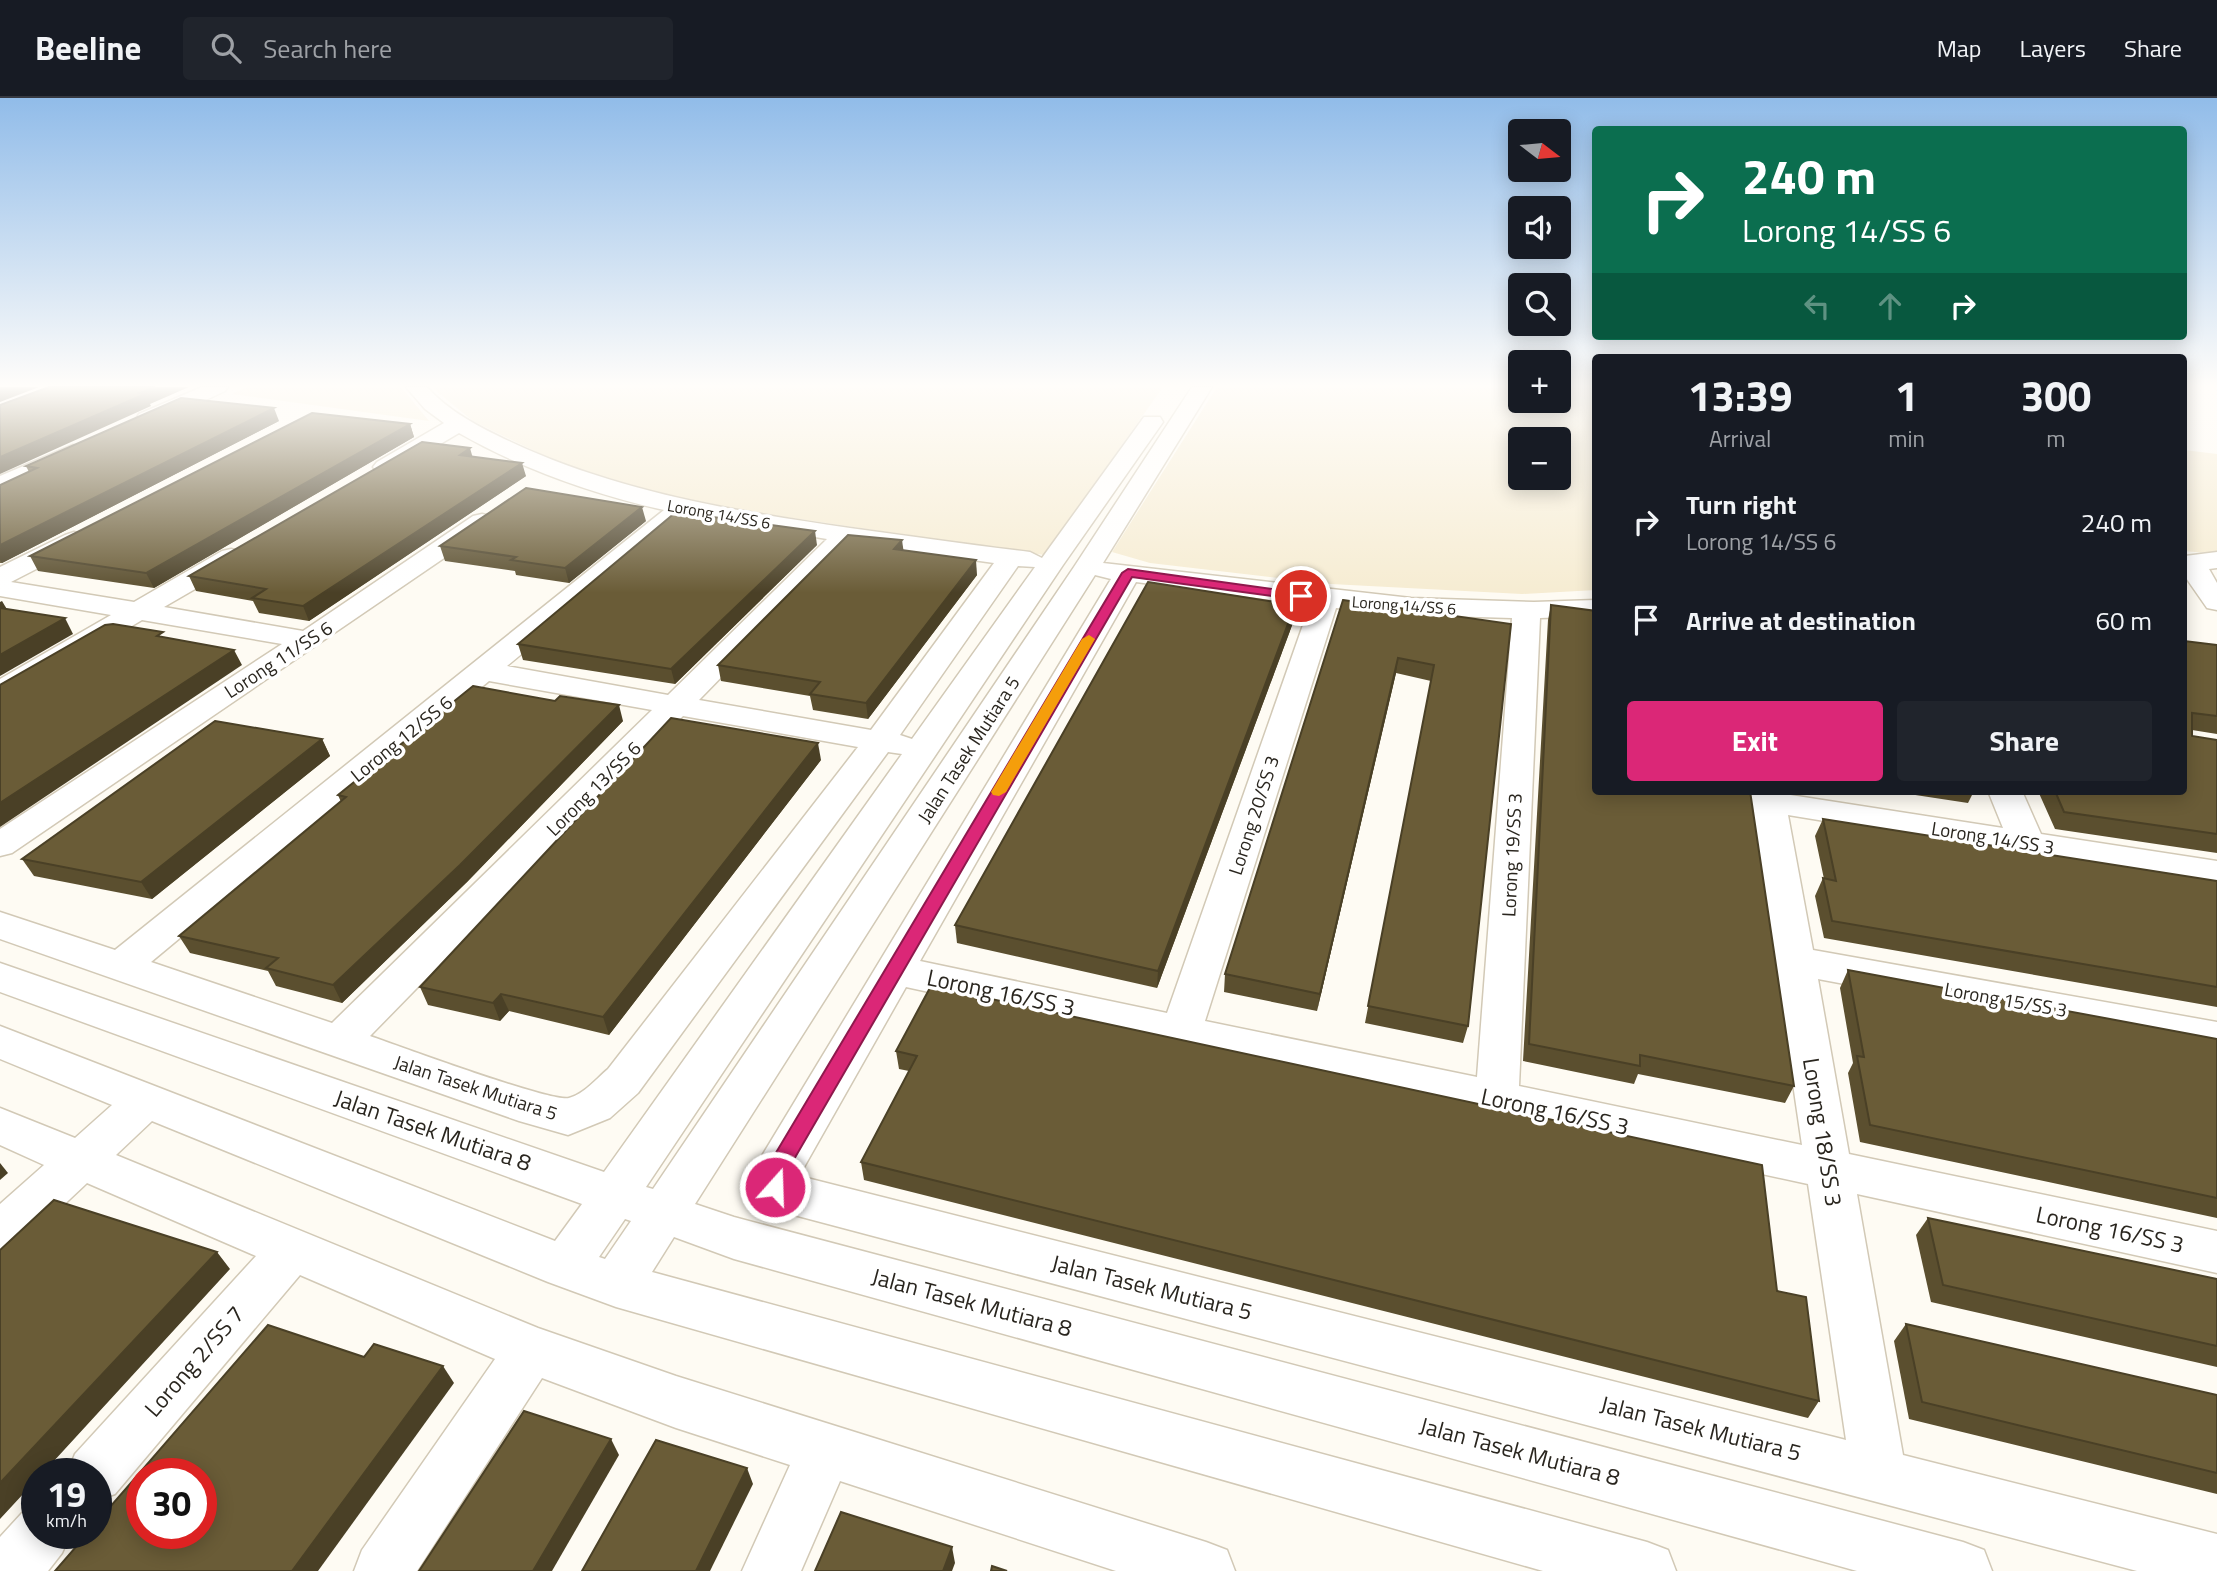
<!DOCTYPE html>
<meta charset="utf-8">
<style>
body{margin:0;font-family:"Titillium Web",sans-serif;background:#20242c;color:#f1f3f6;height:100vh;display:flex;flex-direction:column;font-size:26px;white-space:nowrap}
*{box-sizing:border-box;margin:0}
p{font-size:23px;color:#9ea1a6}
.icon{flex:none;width:38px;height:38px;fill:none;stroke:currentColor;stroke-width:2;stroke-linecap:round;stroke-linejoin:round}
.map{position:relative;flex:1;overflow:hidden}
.side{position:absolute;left:1592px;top:256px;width:595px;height:441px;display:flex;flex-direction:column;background:#171b24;border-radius:7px;box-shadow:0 4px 18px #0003}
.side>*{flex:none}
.hud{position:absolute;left:1592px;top:28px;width:595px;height:214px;border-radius:7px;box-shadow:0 4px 18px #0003;background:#0b6e4f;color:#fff;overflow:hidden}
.needle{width:46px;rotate:106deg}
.controls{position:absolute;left:1508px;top:21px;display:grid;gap:14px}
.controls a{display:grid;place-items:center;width:63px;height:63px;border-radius:7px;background:#171b24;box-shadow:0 4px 18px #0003;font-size:35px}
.speed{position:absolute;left:21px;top:1360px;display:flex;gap:14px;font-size:35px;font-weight:700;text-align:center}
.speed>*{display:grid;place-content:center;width:91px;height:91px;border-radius:50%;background:#171b24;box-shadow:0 4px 18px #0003;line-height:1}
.speed small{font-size:18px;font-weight:400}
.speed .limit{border:10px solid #d22;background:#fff;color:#111}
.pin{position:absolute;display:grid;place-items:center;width:60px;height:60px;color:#fff;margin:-30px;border:4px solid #fff;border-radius:50%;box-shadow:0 2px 7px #0007}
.me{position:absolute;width:77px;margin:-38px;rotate:20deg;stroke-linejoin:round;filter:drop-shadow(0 0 5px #0008)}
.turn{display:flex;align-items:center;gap:24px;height:147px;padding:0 35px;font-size:32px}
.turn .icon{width:91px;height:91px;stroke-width:2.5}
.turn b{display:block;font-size:49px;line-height:60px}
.lanes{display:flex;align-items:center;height:66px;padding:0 35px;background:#0003;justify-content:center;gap:35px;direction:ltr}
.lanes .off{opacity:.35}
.eta{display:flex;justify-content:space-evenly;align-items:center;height:119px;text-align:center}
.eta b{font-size:42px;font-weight:700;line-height:49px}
.primary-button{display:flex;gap:14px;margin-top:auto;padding:14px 35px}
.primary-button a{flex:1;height:80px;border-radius:7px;background:#db2777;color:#fff;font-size:28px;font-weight:700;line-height:80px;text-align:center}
.primary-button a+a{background:#20242c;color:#f1f3f6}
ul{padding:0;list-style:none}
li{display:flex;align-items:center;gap:21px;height:98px;padding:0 35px}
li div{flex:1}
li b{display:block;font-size:26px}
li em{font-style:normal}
header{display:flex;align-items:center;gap:42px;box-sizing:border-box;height:98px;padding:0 35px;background:#171b24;border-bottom:2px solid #363941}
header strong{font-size:33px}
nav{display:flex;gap:38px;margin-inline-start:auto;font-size:24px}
.search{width:490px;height:63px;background:#20242c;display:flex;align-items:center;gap:18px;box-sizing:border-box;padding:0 24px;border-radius:7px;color:#9ea1a6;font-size:26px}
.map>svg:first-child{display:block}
.green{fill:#f6ecd2;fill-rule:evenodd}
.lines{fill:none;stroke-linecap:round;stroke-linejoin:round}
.minor-casing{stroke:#d2c9b6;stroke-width:3}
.minor{fill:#fff;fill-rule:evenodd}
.wall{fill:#5b4f2f}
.shaded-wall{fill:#4a4026}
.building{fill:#6a5c37;stroke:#4a4026;stroke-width:2;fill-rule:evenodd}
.route{fill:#db2777;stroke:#8e194d;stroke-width:2}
.slow{fill:#f59e0b}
.labels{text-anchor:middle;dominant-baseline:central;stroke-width:7;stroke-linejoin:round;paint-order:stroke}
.far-street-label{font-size:16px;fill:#2a261f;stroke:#fff}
.street-label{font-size:19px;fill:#2a261f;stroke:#fff}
.near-street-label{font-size:23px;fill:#2a261f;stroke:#fff}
</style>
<header>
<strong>Beeline</strong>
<div class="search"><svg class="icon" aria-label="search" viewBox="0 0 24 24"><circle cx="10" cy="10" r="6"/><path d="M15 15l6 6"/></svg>Search here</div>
<nav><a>Map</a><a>Layers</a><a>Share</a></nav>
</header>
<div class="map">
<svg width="2217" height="1473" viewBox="0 0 2217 1473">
<rect width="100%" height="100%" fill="#fefbf3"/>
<g class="green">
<polygon points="247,289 401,289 429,323 232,296"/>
<polygon points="431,289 1163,289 1044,457 758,415 643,392 568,369 495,334 473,323"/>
<path d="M1217,289H1521V303H1559V289H1596V492L1522,496L1331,486L1150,465L1112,454ZM1521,341H1559V380H1521Z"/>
<polygon points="2184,352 2217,356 2217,456 2184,453"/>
</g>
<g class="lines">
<g class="minor-casing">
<g id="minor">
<polygon points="202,289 228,289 225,293 155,326 139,326 136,321 139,316"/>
<path d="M406,289H427C449,314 481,330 511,344C618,394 733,413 850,430C910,438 970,447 1030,454L1042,460L1144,319H1160L1163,324L1063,467L646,1089L653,1091L1074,469L1192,289H1212L1103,465L1411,500L1534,504L1596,502V518L1540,520L1519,988L1802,1047L1750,693H1784V696L2003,730L1988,693H2022L2041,736L2217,763V787L1788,717L1813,852L2217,924V956L1818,881L1849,1056L2217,1133V1175L1857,1096L1903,1357L2217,1436V1473H2137L794,1117L759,1103C750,1086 752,1077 760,1061L1111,481L1095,477L695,1106L734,1119L1963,1444L1984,1452L1992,1473H1857L734,1161L674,1139L652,1174L1647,1444L1668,1452L1676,1473H1543L616,1209L548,1184L152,1023L116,1057L538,1230L676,1278L1206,1444L1227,1452L1235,1473H1116L840,1383L801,1473H742L790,1367L676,1330L542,1280L417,1473H354L362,1452L495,1261L300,1177L115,1396L96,1403V1376H67L75,1356L256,1158L87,1085L17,1151L0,1157V1106L44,1067L0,1047V1010L75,1040L112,1007L0,961V928L555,1143L582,1106L0,894V865L604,1074L902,656L888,654L638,995L610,1020L568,1037L519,1023L0,841V814L115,852L664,412C593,396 522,371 459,335L393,374H377L373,369L377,364L444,325L425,311ZM688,418L827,441L668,597L507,568ZM852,445L994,465L871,632L699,602ZM1018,468L1035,469L912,641L900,637ZM1136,484L1310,507L1167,915L920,863ZM1336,510L1411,517L1512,520L1477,979L1205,923ZM489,583L652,612L332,925L151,864ZM683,618L858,649L608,971C596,981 584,996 569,1000C552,1005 399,948 370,938ZM906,889L1808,1086L1846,1342L799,1078ZM625,1121L631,1123L605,1161L599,1159Z"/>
<polygon points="73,347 81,349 84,354 81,359 0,394 0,378"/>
<polygon points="482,416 491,418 494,423 491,428 12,755 0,758 0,731 282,546 142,522 11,600 0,603 0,581 111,517 0,498 0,469 65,437 74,434 83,437 87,442 83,447 11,484 134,504 222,453 231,451 240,453 244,459 240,465 164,509 303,533 473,418"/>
<polygon points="2217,454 2217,470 2209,471 2217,485 2217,512 2207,510 2184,477 2185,458"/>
<polygon points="37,1408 37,1435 71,1435 62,1455 48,1473 0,1473 0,1439 22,1415"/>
</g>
</g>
<use href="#minor" class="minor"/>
</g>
<g class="wall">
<polygon points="279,323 2,465 0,465 0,387 29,374 26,368"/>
<polygon points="410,326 414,339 154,490 38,473 30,458"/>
<polygon points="472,358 526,378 309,523 259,515 253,503 196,493 189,478"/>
<polygon points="646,423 569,485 516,477 515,473 445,463 440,448"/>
<polygon points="817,447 675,586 523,562 518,546"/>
<polygon points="903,452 977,477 868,621 813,612 810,598 721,583 718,567"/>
<polygon points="1343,502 1511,526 1468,928 1463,945 1365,925 1431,583 1396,575 1317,913 1224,894 1225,876"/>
<polygon points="1551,507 1794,988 1785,1005 1638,976 1634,986 1523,963 1548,522"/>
<polygon points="1294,522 1157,890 957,845 955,827"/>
<polygon points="2184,543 2217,547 2217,636 2192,632 2192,638 2217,642 2217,755 2055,731 2038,693 2184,693"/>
<polygon points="555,603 623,623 467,784 342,905 276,888 268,873 190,855 179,838 341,704 338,697"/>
<polygon points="322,641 330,658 152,801 34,778 22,761"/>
<polygon points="821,662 609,937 509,913 500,923 428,907 420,889"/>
<polygon points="1889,693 1974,693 1968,705"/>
<polygon points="1823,721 2217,783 2217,909 1824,840 1815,798 1823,780 1824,781 1815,738"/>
<polygon points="1848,872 2217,941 2217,1120 1860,1044 1848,975 1853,965 1840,890"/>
<polygon points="931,888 1777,1193 1819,1303 1808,1320 864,1082 861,1064 909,973 899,971 896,953"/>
<polygon points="1928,1120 2217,1181 2217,1269 1931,1204 1916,1137"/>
<polygon points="1906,1226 2217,1297 2217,1396 1909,1321 1894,1243"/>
</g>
<g class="shaded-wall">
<polygon points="0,289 39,289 0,304"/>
<polygon points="155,289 189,289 150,306 151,308 0,376 0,359"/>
<polygon points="274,310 279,323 2,465 0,462 0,447"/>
<polygon points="410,326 414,339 154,490 146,475"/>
<polygon points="470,350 474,364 460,357"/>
<polygon points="522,365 526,378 309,523 303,508"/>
<polygon points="642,409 646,423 569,485 565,470"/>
<polygon points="815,433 817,447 675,586 671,571"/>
<polygon points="902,442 904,456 894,451"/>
<polygon points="976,462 977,477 868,621 866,605"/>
<polygon points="2,503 11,518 0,524 0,504"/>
<polygon points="1295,507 1294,522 1157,890 1158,873"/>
<polygon points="65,520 73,536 0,578 0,557"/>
<polygon points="234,552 242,567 0,729 0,705"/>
<polygon points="1398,560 1396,575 1317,913 1320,896"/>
<polygon points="619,607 623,623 467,784 342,905 333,887"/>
<polygon points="322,641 330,658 152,801 141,784"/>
<polygon points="818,645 821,662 609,937 603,919"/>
<polygon points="501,896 509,913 500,923 493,905"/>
<polygon points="0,1065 8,1075 0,1082"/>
<polygon points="217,1154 230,1171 42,1376 37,1376 37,1381 0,1421 0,1385"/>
<polygon points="443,1268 454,1285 318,1473 292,1473"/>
<polygon points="611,1341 619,1357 552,1473 533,1473"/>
<polygon points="747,1370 753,1386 710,1473 696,1473"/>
<polygon points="952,1449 955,1465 952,1473 943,1473"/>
</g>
<g class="building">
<polygon points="49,289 155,289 140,295 145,296 0,359 0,307"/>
<polygon points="181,300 274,310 0,447 0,387 37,370 26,368"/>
<polygon points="312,315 410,326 146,475 30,458"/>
<polygon points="422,344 470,350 460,357 522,365 303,508 252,500 266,491 189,478"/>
<polygon points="526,390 642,409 565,470 511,462 516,459 440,448"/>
<polygon points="676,414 815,433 671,571 518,546"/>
<polygon points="848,437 902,442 894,451 976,462 866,605 810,596 820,584 718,567"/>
<polygon points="1148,484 1295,507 1158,873 955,827"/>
<polygon points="1343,502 1511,526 1468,928 1368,908 1434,567 1398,560 1320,896 1225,876"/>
<polygon points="1551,507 1596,513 1596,693 1750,693 1794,988 1640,957 1640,968 1529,946"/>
<polygon points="0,510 65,520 0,557"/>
<polygon points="113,526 163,534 157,538 234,552 0,705 0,587 105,527"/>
<polygon points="2184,543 2217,547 2217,618 2192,615 2192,638 2217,642 2217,736 2064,714 2055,693 2184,693"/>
<polygon points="473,588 555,603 560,598 619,607 460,767 333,887 266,870 278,860 179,838 346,699 338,697"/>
<polygon points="671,620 818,645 603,919 501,896 493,905 420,889"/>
<polygon points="215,623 322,641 141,784 22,761"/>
<polygon points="1823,721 2217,783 2217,889 1832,823 1823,780 1836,783"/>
<polygon points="1848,872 2217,941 2217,1100 1870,1027 1857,958 1864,959"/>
<polygon points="931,888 1762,1067 1777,1193 1806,1199 1819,1303 861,1064 917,958 896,953"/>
<polygon points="54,1102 217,1154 0,1385 0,1152"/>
<polygon points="1928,1120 2217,1181 2217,1248 1943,1187"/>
<polygon points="1906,1226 2217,1297 2217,1375 1922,1304"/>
<path d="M268,1227L364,1259L374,1246L443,1268L292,1473H55L88,1435H96V1425ZM142,1376H201V1435H142Z"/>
<polygon points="524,1313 611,1341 533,1473 419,1473"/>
<polygon points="656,1342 747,1370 696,1473 582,1473"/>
<polygon points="841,1414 952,1449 943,1473 815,1473"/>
<polygon points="992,1468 1007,1473 991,1473"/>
</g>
<linearGradient id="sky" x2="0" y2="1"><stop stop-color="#91bce9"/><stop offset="0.58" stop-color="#fffdfa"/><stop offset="1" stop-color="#fffdfa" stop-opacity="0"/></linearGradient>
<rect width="2217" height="495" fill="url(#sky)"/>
<polygon class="route" points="1128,471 1301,495 1307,498 1301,502 1132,479 786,1075 782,1095 775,1098 767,1095 764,1089 768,1068 1122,475"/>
<polygon class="slow" points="1089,537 1095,541 1006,694 999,698 993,697 991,694 1082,541"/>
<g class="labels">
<g class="far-street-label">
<text transform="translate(719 416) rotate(10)">Lorong 14/SS 6</text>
<text transform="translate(1404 507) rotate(4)">Lorong 14/SS 6</text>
</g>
<g class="street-label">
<text transform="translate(278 561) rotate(-33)">Lorong 11/SS 6</text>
<text transform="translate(401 640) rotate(-39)">Lorong 12/SS 6</text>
<text transform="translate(968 651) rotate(-57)">Jalan Tasek Mutiara 5</text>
<text transform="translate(593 690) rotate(-45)">Lorong 13/SS 6</text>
<text transform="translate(1253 717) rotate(-72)">Lorong 20/SS 3</text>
<text transform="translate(1993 739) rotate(9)">Lorong 14/SS 3</text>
<text transform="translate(1511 757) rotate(-87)">Lorong 19/SS 3</text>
<text transform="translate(2006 901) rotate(10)">Lorong 15/SS 3</text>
<text transform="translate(476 989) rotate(18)">Jalan Tasek Mutiara 5</text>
</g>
<g class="near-street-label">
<text transform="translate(1001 894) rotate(12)">Lorong 16/SS 3</text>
<text transform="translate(1555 1013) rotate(12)">Lorong 16/SS 3</text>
<text transform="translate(433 1032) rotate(19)">Jalan Tasek Mutiara 8</text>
<text transform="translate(1823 1034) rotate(81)">Lorong 18/SS 3</text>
<text transform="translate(2110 1131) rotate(12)">Lorong 16/SS 3</text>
<text transform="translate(1152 1189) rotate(14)">Jalan Tasek Mutiara 5</text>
<text transform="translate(972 1204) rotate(15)">Jalan Tasek Mutiara 8</text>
<text transform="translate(194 1263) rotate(-49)">Lorong 2/SS 7</text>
<text transform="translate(1701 1330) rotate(14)">Jalan Tasek Mutiara 5</text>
<text transform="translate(1520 1353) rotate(15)">Jalan Tasek Mutiara 8</text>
</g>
</g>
</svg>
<div class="controls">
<a><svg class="needle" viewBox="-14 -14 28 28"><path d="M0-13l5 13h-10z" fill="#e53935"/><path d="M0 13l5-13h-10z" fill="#9ea1a6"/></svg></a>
<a><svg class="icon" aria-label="sound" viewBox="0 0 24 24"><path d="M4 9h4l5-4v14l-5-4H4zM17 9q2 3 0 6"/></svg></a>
<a><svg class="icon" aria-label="search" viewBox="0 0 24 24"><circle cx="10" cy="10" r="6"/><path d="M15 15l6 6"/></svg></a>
<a>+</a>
<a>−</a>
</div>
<div class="speed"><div>19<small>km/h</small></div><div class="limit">30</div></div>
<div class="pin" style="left:1301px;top:498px;background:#d93025"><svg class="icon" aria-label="arrive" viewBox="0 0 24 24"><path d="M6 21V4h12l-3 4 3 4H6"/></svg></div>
<svg class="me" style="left:775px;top:1089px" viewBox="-20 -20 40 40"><circle r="17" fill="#db2777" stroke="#fff" stroke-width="3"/><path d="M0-11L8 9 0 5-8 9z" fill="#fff"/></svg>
<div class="hud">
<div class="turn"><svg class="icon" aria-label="right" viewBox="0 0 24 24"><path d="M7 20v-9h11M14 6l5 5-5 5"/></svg><div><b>240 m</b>Lorong 14/SS 6</div></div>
<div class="lanes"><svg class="icon off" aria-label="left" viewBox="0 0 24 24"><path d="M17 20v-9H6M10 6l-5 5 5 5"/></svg><svg class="icon off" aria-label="ahead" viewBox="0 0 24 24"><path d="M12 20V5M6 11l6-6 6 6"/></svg><svg class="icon" aria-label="right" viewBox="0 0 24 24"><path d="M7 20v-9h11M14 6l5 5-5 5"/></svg></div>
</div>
<section class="side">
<div class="eta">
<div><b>13:39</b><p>Arrival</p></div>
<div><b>1</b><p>min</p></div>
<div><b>300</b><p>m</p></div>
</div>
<ul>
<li><svg class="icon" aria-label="right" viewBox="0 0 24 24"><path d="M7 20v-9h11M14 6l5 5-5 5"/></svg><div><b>Turn right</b><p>Lorong 14/SS 6</p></div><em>240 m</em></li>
<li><svg class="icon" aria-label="arrive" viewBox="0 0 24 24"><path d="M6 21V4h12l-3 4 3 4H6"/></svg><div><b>Arrive at destination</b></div><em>60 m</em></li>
</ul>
<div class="primary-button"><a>Exit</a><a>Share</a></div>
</section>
</div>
